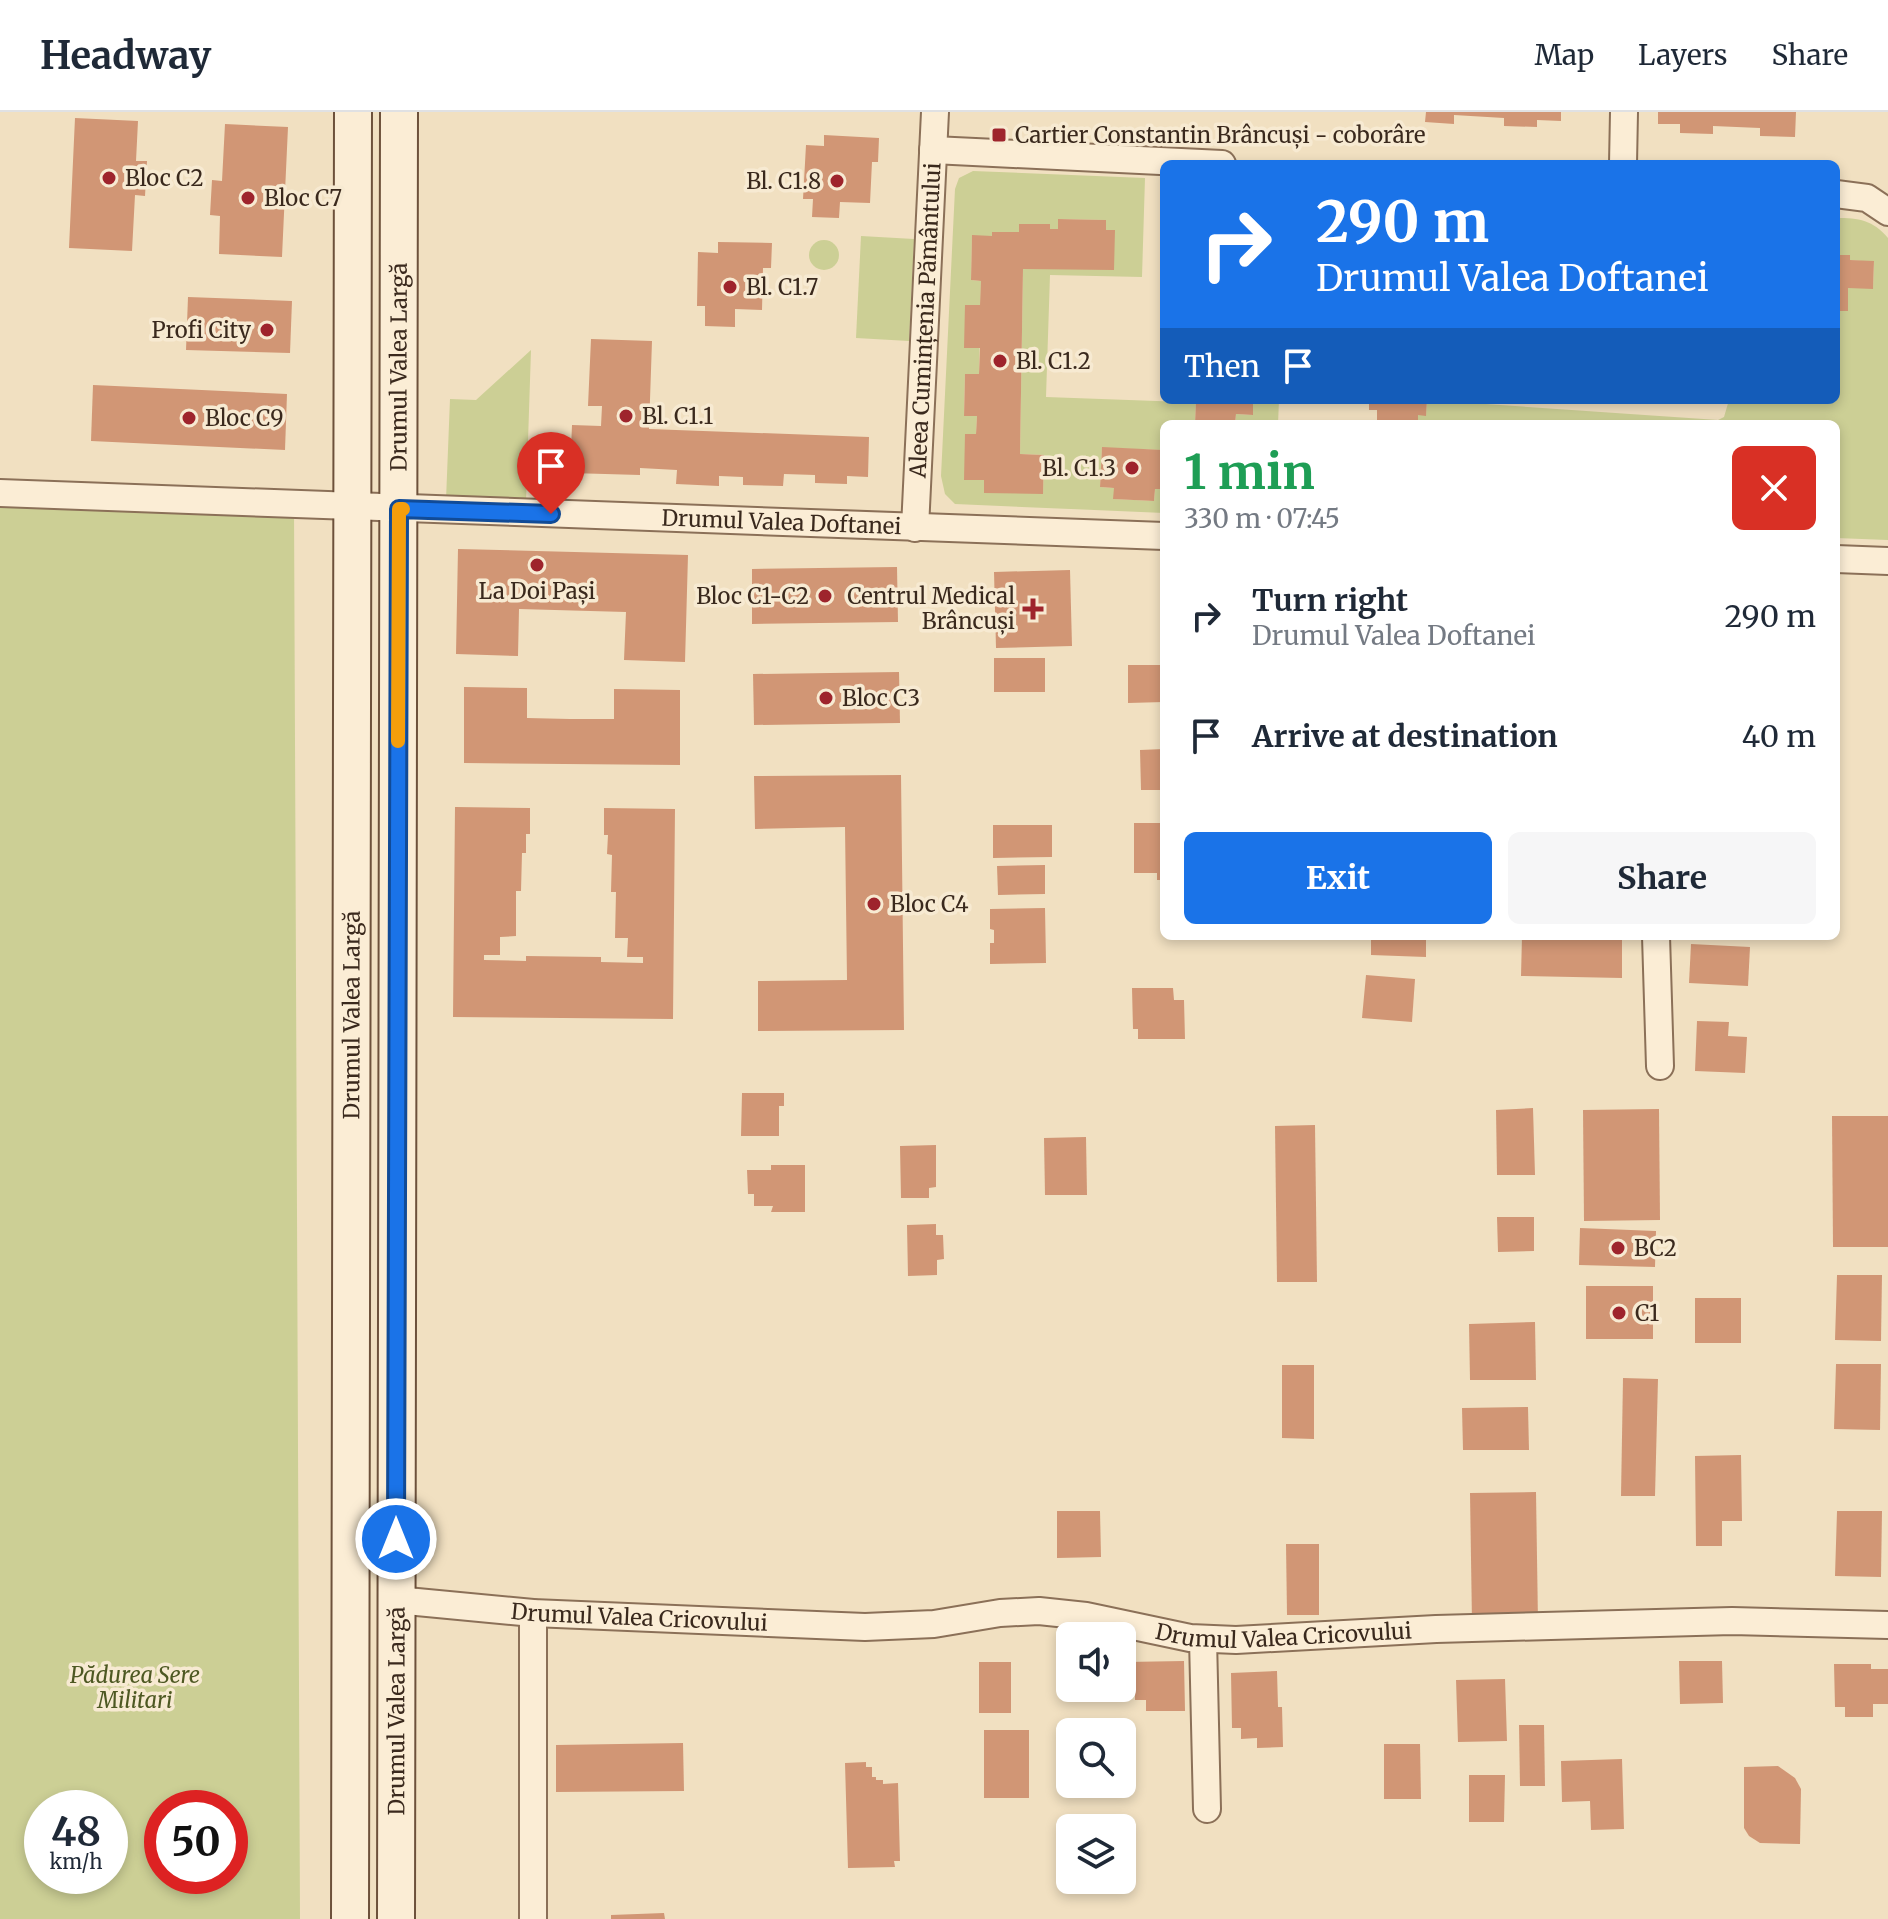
<!DOCTYPE html>
<meta charset="utf-8">
<style>
body{margin:0;font-family:Merriweather,serif;background:#f6f6f7;color:#1f2937;height:100vh;display:flex;flex-direction:column;font-size:30px;white-space:nowrap}
*{box-sizing:border-box;margin:0}
p{font-size:26px;color:#747a83}
.icon{flex:none;width:44px;height:44px;fill:none;stroke:currentColor;stroke-width:2;stroke-linecap:round;stroke-linejoin:round}
.map{position:relative;flex:1;overflow:hidden}
.panel{position:absolute;left:1160px;top:308px;width:680px;height:520px;display:flex;flex-direction:column;background:#fff;border-radius:12px;box-shadow:0 4px 12px #0003}
.panel>*{flex:none}
.hud{position:absolute;left:1160px;top:48px;width:680px;height:244px;border-radius:12px;box-shadow:0 4px 12px #0003;background:#1a73e8;color:#fff;overflow:hidden}
.buttons{position:absolute;left:1056px;top:1510px;display:grid;gap:16px}
.buttons a{display:grid;place-items:center;width:80px;height:80px;border-radius:12px;background:#fff;box-shadow:0 4px 12px #0003;font-size:40px}
.speed{position:absolute;left:24px;top:1678px;display:flex;gap:16px;font-size:40px;font-weight:700;text-align:center}
.speed>*{display:grid;place-content:center;width:104px;height:104px;border-radius:50%;background:#fff;box-shadow:0 4px 12px #0003;line-height:1}
.speed small{font-size:20px;font-weight:400}
.speed .limit{border:12px solid #d22;background:#fff;color:#111}
.pin{position:absolute;display:grid;place-items:center;width:68px;height:68px;color:#fff;margin:-82px -34px;border-radius:50% 50% 50% 0;rotate:-45deg;box-shadow:0 0 8px #0007}
.pin .icon{rotate:45deg}
.me{position:absolute;width:88px;margin:-44px;rotate:0deg;stroke-linejoin:round;filter:drop-shadow(0 0 6px #0008)}
.turn{display:flex;align-items:center;gap:28px;height:168px;padding:0 24px;font-size:36px}
.turn .icon{width:104px;height:104px;stroke-width:2.5}
.turn b{display:block;font-size:56px;line-height:68px}
.then{display:flex;align-items:center;height:76px;padding:0 24px;background:#0003;gap:16px;font-size:30px}
.round{display:grid;place-items:center;flex:none;width:84px;height:84px;border-radius:12px;background:#f6f6f7}
.headline{display:flex;align-items:center;justify-content:space-between;height:136px;padding:0 24px}
h1{font-size:48px;font-weight:700;line-height:60px;color:#1e9e55}
.cta{display:flex;gap:16px;margin-top:auto;padding:16px 24px}
.cta a{flex:1;height:92px;border-radius:12px;background:#1a73e8;color:#fff;font-size:32px;font-weight:700;line-height:92px;text-align:center}
.cta a+a{background:#f6f6f7;color:#1f2937}
ul{padding:0;list-style:none}
li{display:flex;align-items:center;gap:24px;height:120px;padding:0 24px}
li div{flex:1}
li b{display:block;font-size:30px}
li em{font-style:normal}
header{display:flex;align-items:center;gap:48px;box-sizing:border-box;height:112px;padding:0 40px;background:#fff;border-bottom:2px solid #e0e1e3}
header strong{font-size:38px}
nav{display:flex;gap:44px;margin-inline-start:auto;font-size:28px}
.map>svg:first-child{display:block}
.green{fill:#cccf95;fill-rule:evenodd}
.building{fill:#d19675}
.lines{fill:none;stroke-linecap:round;stroke-linejoin:round}
.street-casing{stroke:#8b7058;stroke-width:30}
.secondary-casing{stroke:#6d513b;stroke-width:40}
.street{stroke:#fbedd5;stroke-width:26}
.secondary{stroke:#fbedd5;stroke-width:36}
.route-casing{stroke:#114b97;stroke-width:20}
.route{stroke:#1a73e8;stroke-width:14}
.slow{stroke:#f59e0b;stroke-width:14}
.poi-dot{fill:#9e242c;stroke:#f7ead2;stroke-width:3}
.labels{text-anchor:middle;dominant-baseline:central;stroke-width:7;stroke-linejoin:round;paint-order:stroke}
.poi-label{font-size:22px;fill:#3a291d;stroke:#f7ead2;text-anchor:start}
.street-label{font-size:22px;fill:#3a291d;stroke:#f7ead2}
.park-label{font-size:22px;font-style:italic;fill:#4d5822;stroke:#f7ead2}
</style>
<header>
<strong>Headway</strong>
<nav><a>Map</a><a>Layers</a><a>Share</a></nav>
</header>
<div class="map">
<svg width="1888" height="1807" viewBox="0 0 1888 1807">
<rect width="100%" height="100%" fill="#f1e0c1"/>
<g class="green">
<path d="M973,59L1145,66L1142,165L1050,163L1046,285L1184,290L1196,288L1195,312H1164V338L1102,336L1100,375L1114,376V387L1154,389L1155,377H1164V401L955,392L945,382L941,364L955,77L959,66ZM1058,107L1106,108V118H1114L1023,157L1020,342L1044,343L1043,381H984V368H964L976,322L977,304L964,303L965,262H979L981,169L971,168L972,124H992V120H1019V112H1049L1050,117H1058Z"/>
<path d="M1836,106C1859,106 1873,108 1888,126V428L1836,426V312H1418V303H1426L1427,288L1718,308L1724,305L1729,288H1836V199H1848V176H1873L1874,150L1850,148L1836,143Z"/>
<polygon points="861,124 914,127 909,229 856,226"/>
<circle cx="824" cy="143" r="15"/>
<polygon points="531,238 526,390 446,388 450,287 476,288"/>
<polygon points="1253,288 1279,288 1278,312 1235,312 1236,302 1252,303"/>
<path d="M0,377L294,393L300,1807H0ZM42,1696H110V1764H42ZM162,1696H230V1764H162Z"/>
</g>
<g class="building">
<polygon points="1426,0 1561,0 1561,9 1537,8 1537,15 1504,14 1504,6 1454,3 1454,12 1425,10"/>
<polygon points="1658,0 1796,0 1795,25 1760,24 1760,16 1713,14 1713,22 1680,21 1680,12 1658,12"/>
<polygon points="75,6 138,9 136,49 147,49 145,84 135,83 132,139 69,136"/>
<polygon points="225,12 288,15 282,145 219,142 220,104 210,103 212,68 222,69"/>
<polygon points="824,23 879,26 878,50 872,50 870,91 840,90 839,106 812,105 813,87 803,87 806,33 824,34"/>
<polygon points="1058,107 1106,108 1106,118 1115,118 1114,158 1023,157 1020,342 1044,343 1043,382 984,381 984,368 964,368 965,322 976,322 977,304 964,304 965,262 979,262 980,236 964,236 965,193 980,193 981,169 971,168 972,123 992,124 992,120 1019,120 1019,112 1050,112 1050,117 1058,117"/>
<polygon points="718,130 772,131 771,156 763,156 762,198 735,197 735,215 705,214 705,194 697,194 698,140 718,141"/>
<polygon points="1836,143 1850,143 1850,148 1874,149 1873,177 1848,176 1848,199 1836,199"/>
<polygon points="188,185 292,189 290,241 186,238"/>
<polygon points="591,227 652,229 649,317 869,325 868,365 847,364 847,372 815,371 815,363 784,362 783,374 743,373 743,365 719,364 719,374 676,372 677,358 640,356 640,363 570,361 572,313 601,314 602,294 588,294"/>
<polygon points="93,273 287,282 285,338 91,329"/>
<polygon points="1196,288 1253,288 1253,303 1236,302 1235,312 1195,312"/>
<polygon points="1369,288 1427,288 1426,304 1418,303 1418,312 1377,312 1377,298 1369,298"/>
<polygon points="1102,335 1164,338 1164,377 1155,377 1154,389 1113,387 1114,376 1100,375"/>
<polygon points="458,437 688,443 685,550 624,548 626,500 519,497 518,544 456,542"/>
<polygon points="897,455 898,510 752,512 752,457"/>
<polygon points="1070,458 1072,534 996,536 994,460"/>
<rect x="994" y="546" width="51" height="34"/>
<polygon points="1128,553 1164,553 1164,590 1128,591"/>
<polygon points="899,560 900,611 754,613 753,562"/>
<polygon points="464,575 527,576 527,606 570,607 614,607 614,577 680,578 680,653 464,651"/>
<polygon points="1164,637 1164,678 1141,678 1140,638"/>
<polygon points="901,663 904,918 758,919 758,869 847,868 845,715 755,717 754,664"/>
<polygon points="455,695 530,696 530,722 526,722 526,741 522,741 521,779 516,779 516,824 500,825 500,843 484,843 484,848 526,849 526,844 601,845 601,850 643,851 643,845 627,845 628,826 615,826 616,780 611,780 612,743 607,742 608,723 604,723 604,696 675,697 673,907 453,905"/>
<polygon points="1134,711 1164,711 1164,768 1157,768 1157,761 1134,761"/>
<polygon points="993,713 1052,713 1052,745 993,746"/>
<polygon points="1045,753 1045,782 998,783 997,754"/>
<polygon points="1045,796 1046,851 990,852 990,831 994,831 994,818 990,817 990,797"/>
<polygon points="1371,824 1426,824 1426,845 1371,843"/>
<polygon points="1522,824 1622,824 1622,866 1521,864"/>
<polygon points="1691,832 1750,835 1748,874 1689,871"/>
<polygon points="1366,863 1415,867 1412,910 1362,906"/>
<polygon points="1132,876 1173,876 1174,888 1184,888 1185,927 1138,927 1138,917 1133,917"/>
<polygon points="1697,909 1729,910 1728,924 1747,925 1745,961 1695,959"/>
<polygon points="742,981 784,981 784,994 779,994 779,1024 741,1024"/>
<polygon points="1533,996 1535,1063 1497,1063 1496,998"/>
<polygon points="1659,997 1660,1108 1584,1109 1583,998"/>
<polygon points="1832,1004 1888,1004 1888,1135 1833,1135"/>
<polygon points="1315,1013 1317,1170 1277,1170 1275,1014"/>
<polygon points="1086,1025 1087,1083 1045,1083 1044,1026"/>
<polygon points="936,1033 936,1075 929,1076 929,1086 901,1086 900,1034"/>
<polygon points="771,1053 805,1053 805,1100 771,1100 773,1094 754,1094 754,1082 748,1082 747,1058 771,1058"/>
<polygon points="1497,1105 1534,1105 1534,1139 1498,1140"/>
<polygon points="936,1112 936,1123 943,1123 944,1147 937,1148 937,1163 908,1164 907,1113"/>
<polygon points="1580,1116 1656,1119 1655,1155 1579,1153"/>
<polygon points="1837,1163 1882,1163 1881,1229 1835,1228"/>
<rect x="1586" y="1174" width="67" height="53"/>
<rect x="1695" y="1186" width="46" height="45"/>
<polygon points="1535,1210 1536,1268 1470,1268 1469,1212"/>
<polygon points="1836,1252 1881,1252 1880,1318 1834,1317"/>
<polygon points="1282,1253 1314,1253 1314,1327 1282,1326"/>
<polygon points="1623,1266 1658,1267 1655,1384 1621,1384"/>
<polygon points="1528,1295 1529,1338 1463,1338 1462,1296"/>
<polygon points="1741,1343 1742,1409 1722,1409 1722,1434 1696,1434 1695,1344"/>
<polygon points="1536,1380 1538,1510 1472,1511 1470,1381"/>
<polygon points="1057,1399 1100,1399 1101,1445 1057,1446"/>
<polygon points="1837,1399 1882,1399 1881,1465 1835,1464"/>
<polygon points="1286,1432 1319,1432 1319,1503 1287,1503"/>
<polygon points="1184,1549 1185,1599 1146,1599 1146,1588 1135,1588 1135,1572 1127,1573 1126,1550"/>
<polygon points="1679,1549 1722,1549 1723,1591 1680,1592"/>
<rect x="979" y="1550" width="32" height="51"/>
<polygon points="1834,1552 1871,1552 1871,1557 1888,1557 1888,1592 1873,1592 1873,1605 1845,1605 1845,1595 1835,1595"/>
<polygon points="1277,1559 1278,1595 1282,1595 1283,1635 1257,1636 1257,1626 1241,1627 1241,1616 1232,1616 1231,1561"/>
<polygon points="1505,1567 1507,1629 1458,1630 1456,1568"/>
<polygon points="1519,1613 1544,1613 1545,1674 1520,1674"/>
<rect x="984" y="1618" width="45" height="68"/>
<polygon points="683,1631 684,1679 556,1680 556,1633"/>
<polygon points="1384,1632 1420,1632 1421,1687 1384,1687"/>
<polygon points="1622,1647 1624,1717 1591,1718 1590,1689 1562,1690 1561,1649"/>
<polygon points="866,1650 866,1655 872,1655 872,1665 876,1665 876,1668 883,1668 883,1672 898,1671 900,1749 894,1749 895,1755 848,1756 845,1651"/>
<polygon points="1778,1654 1795,1666 1801,1677 1800,1732 1760,1731 1749,1724 1744,1716 1744,1655"/>
<polygon points="1469,1663 1505,1663 1504,1710 1469,1710"/>
<polygon points="664,1801 665,1807 611,1807 611,1803"/>
</g>
<g class="lines">
<g class="street-casing">
<g id="street">
<polyline points="933,38 1222,52"/>
<polyline points="1623,52 1624,0"/>
<polyline points="1836,82 1867,86 1888,100"/>
<path id="s1" d="M0,381L1164,424"/>
<path id="s2" d="M915,416L935,0"/>
<polyline points="1836,447 1888,449"/>
<polyline points="1656,824 1660,954"/>
<path id="s3" d="M396,1488L533,1501L865,1515L934,1512L1000,1501L1039,1499L1086,1504L1190,1526L1236,1528L1436,1517L1732,1509L1888,1513"/>
<polyline points="1203,1527 1207,1697"/>
<polyline points="533,1807 533,1501"/>
</g>
</g>
<g class="secondary-casing">
<g id="secondary">
<path id="s4" d="M350,1807L353,0"/>
<path id="s5" d="M396,1807L399,0"/>
</g>
</g>
<use href="#street" class="street"/>
<use href="#secondary" class="secondary"/>
</g>
<g class="lines">
<g class="route-casing">
<polyline id="route" points="396,1427 399,397 551,402"/>
</g>
<use href="#route" class="route"/>
<polyline class="slow" points="398,629 399,397 403,397"/>
</g>
<g class="poi-dot">
<rect x="991" y="15" width="16" height="16" rx="4"/>
<circle cx="109" cy="66" r="8"/>
<circle cx="837" cy="69" r="8"/>
<circle cx="248" cy="86" r="8"/>
<circle cx="730" cy="175" r="8"/>
<circle cx="267" cy="218" r="8"/>
<circle cx="1000" cy="249" r="8"/>
<circle cx="626" cy="304" r="8"/>
<circle cx="189" cy="306" r="8"/>
<circle cx="1132" cy="356" r="8"/>
<circle cx="537" cy="453" r="8"/>
<circle cx="825" cy="484" r="8"/>
<path d="M1029 485h8v8h8v8h-8v8h-8v-8h-8v-8h8z"/>
<circle cx="826" cy="586" r="8"/>
<circle cx="874" cy="792" r="8"/>
<circle cx="1618" cy="1136" r="8"/>
<circle cx="1619" cy="1201" r="8"/>
</g>
<g class="labels">
<g class="poi-label">
<text x="1015" y="23">Cartier Constantin Brâncuși - coborâre</text>
<text x="125" y="66">Bloc C2</text>
<text x="821" y="69" text-anchor="end">Bl. C1.8</text>
<text x="264" y="86">Bloc C7</text>
<text x="746" y="175">Bl. C1.7</text>
<text x="251" y="218" text-anchor="end">Profi City</text>
<text x="1016" y="249">Bl. C1.2</text>
<text x="642" y="304">Bl. C1.1</text>
<text x="205" y="306">Bloc C9</text>
<text x="1116" y="356" text-anchor="end">Bl. C1.3</text>
<text x="537" y="479" text-anchor="middle">La Doi Pași</text>
<text x="809" y="484" text-anchor="end">Bloc C1-C2</text>
<text x="1015" y="484" text-anchor="end">Centrul Medical<tspan x="1015" dy="25">Brâncuși</tspan></text>
<text x="842" y="586">Bloc C3</text>
<text x="890" y="792">Bloc C4</text>
<text x="1634" y="1136">BC2</text>
<text x="1635" y="1201">C1</text>
</g>
<g class="street-label">
<text stroke="none"><textPath href="#s2" startOffset="208">Aleea Cumințenia Pământului</textPath></text>
<text stroke="none"><textPath href="#s5" startOffset="1552">Drumul Valea Largă</textPath></text>
<text stroke="none"><textPath href="#s1" startOffset="782">Drumul Valea Doftanei</textPath></text>
<text stroke="none"><textPath href="#s4" startOffset="904">Drumul Valea Largă</textPath></text>
<text stroke="none"><textPath href="#s3" startOffset="244">Drumul Valea Cricovului</textPath></text>
<text stroke="none"><textPath href="#s3" startOffset="892">Drumul Valea Cricovului</textPath></text>
<text stroke="none"><textPath href="#s5" startOffset="208">Drumul Valea Largă</textPath></text>
</g>
<g class="park-label">
<text x="135" y="1563">Pădurea Sere<tspan x="135" dy="25">Militari</tspan></text>
</g>
</g>
</svg>
<div class="buttons">
<a><svg class="icon" aria-label="sound" viewBox="0 0 24 24"><path d="M4 9h4l5-4v14l-5-4H4zM17 9q2 3 0 6"/></svg></a>
<a><svg class="icon" aria-label="search" viewBox="0 0 24 24"><circle cx="10" cy="10" r="6"/><path d="M15 15l6 6"/></svg></a>
<a><svg class="icon" aria-label="layers" viewBox="0 0 24 24"><path d="M12 4l9 5-9 5-9-5zM3 14l9 5 9-5"/></svg></a>
</div>
<div class="speed"><div>48<small>km/h</small></div><div class="limit">50</div></div>
<div class="pin" style="left:551px;top:402px;background:#d93025"><svg class="icon" aria-label="arrive" viewBox="0 0 24 24"><path d="M6 21V4h12l-3 4 3 4H6"/></svg></div>
<svg class="me" style="left:396px;top:1427px" viewBox="-20 -20 40 40"><circle r="17" fill="#1a73e8" stroke="#fff" stroke-width="3"/><path d="M0-11L8 9 0 5-8 9z" fill="#fff"/></svg>
<div class="hud">
<div class="turn"><svg class="icon" aria-label="right" viewBox="0 0 24 24"><path d="M7 20v-9h11M14 6l5 5-5 5"/></svg><div><b>290 m</b>Drumul Valea Doftanei</div></div>
<div class="then">Then<svg class="icon" aria-label="arrive" viewBox="0 0 24 24"><path d="M6 21V4h12l-3 4 3 4H6"/></svg></div>
</div>
<section class="panel">
<div class="headline"><div><h1>1 min</h1><p>330 m · 07:45</p></div><a class="round" style="background:#d93025;color:#fff"><svg class="icon" aria-label="close" viewBox="0 0 24 24"><path d="M6 6l12 12M18 6L6 18"/></svg></a></div>
<ul>
<li><svg class="icon" aria-label="right" viewBox="0 0 24 24"><path d="M7 20v-9h11M14 6l5 5-5 5"/></svg><div><b>Turn right</b><p>Drumul Valea Doftanei</p></div><em>290 m</em></li>
<li><svg class="icon" aria-label="arrive" viewBox="0 0 24 24"><path d="M6 21V4h12l-3 4 3 4H6"/></svg><div><b>Arrive at destination</b></div><em>40 m</em></li>
</ul>
<div class="cta"><a>Exit</a><a>Share</a></div>
</section>
</div>
